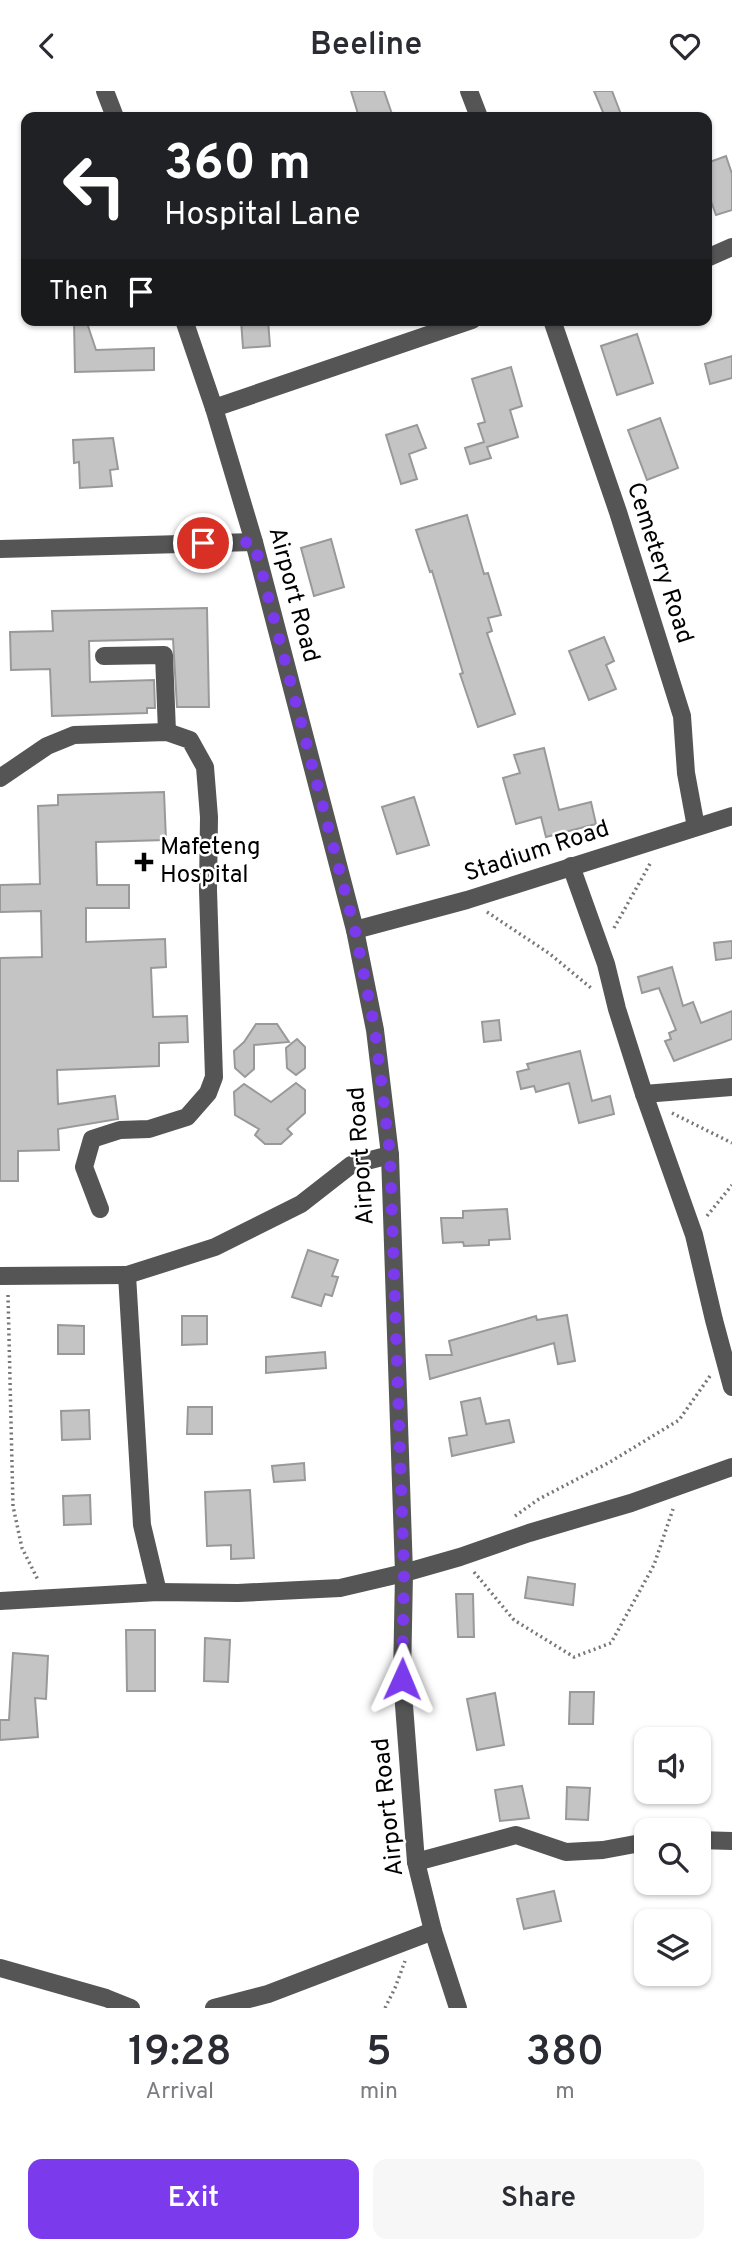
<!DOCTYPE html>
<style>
body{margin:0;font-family:Overpass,sans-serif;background:#f7f7f7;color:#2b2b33;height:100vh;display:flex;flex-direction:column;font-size:26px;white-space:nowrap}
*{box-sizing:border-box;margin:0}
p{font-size:23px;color:#7c7c81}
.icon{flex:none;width:38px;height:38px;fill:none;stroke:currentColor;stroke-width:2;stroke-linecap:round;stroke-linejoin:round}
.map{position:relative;height:1917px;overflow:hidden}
.side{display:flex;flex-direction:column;background:#fff;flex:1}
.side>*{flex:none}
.top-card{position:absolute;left:21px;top:21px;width:691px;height:214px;border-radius:14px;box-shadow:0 2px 5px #0004;background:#202124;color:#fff;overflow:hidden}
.buttons{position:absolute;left:634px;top:1636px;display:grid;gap:14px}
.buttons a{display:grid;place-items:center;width:77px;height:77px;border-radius:14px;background:#fff;box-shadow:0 2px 5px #0004;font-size:35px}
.pin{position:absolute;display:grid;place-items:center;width:60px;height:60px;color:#fff;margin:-30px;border:4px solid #fff;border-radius:50%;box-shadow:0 2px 7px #0007}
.me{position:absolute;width:77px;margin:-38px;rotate:1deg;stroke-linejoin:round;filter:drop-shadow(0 0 5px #0008)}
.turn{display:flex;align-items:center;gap:24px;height:147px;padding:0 28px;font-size:32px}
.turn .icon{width:91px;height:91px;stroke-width:2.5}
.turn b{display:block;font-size:49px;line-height:60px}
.then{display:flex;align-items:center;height:66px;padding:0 28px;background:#0003;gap:14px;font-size:26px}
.eta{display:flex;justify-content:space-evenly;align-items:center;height:119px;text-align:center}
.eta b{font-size:42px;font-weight:600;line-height:49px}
.button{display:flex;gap:14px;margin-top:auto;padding:14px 28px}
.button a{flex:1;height:80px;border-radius:14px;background:#7c3aed;color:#fff;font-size:28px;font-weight:600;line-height:80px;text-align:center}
.button a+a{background:#f7f7f7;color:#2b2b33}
header{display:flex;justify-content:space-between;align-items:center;height:91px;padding:0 28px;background:#fff;font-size:32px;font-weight:600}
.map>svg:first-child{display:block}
.building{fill:#c4c4c4;stroke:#999;stroke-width:2}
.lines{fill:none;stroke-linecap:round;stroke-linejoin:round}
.path{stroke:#777;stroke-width:3.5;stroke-dasharray:2 3.5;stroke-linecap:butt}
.minor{stroke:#555;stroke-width:18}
.route{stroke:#7c3aed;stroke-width:12;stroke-dasharray:0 21.6}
.poi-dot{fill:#000;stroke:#fff;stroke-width:2.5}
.labels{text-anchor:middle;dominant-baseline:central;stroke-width:5;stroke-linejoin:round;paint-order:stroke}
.street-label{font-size:24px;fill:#000;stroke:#fff}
.poi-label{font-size:24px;fill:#000;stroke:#fff;text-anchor:start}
</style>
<header><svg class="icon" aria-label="back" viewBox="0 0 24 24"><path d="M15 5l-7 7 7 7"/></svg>Beeline<svg class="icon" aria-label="heart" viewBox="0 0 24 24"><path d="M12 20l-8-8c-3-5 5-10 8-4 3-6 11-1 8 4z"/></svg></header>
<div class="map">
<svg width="732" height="1917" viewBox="0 0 732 1917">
<rect width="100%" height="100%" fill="#fff"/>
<g class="building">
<polygon points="351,0 384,0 393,26 359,26"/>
<polygon points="594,0 612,0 622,26 605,26"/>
<polygon points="726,65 732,83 732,119 716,124 707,99 707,72"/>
<polygon points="74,229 86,229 96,259 154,257 154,279 75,281"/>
<polygon points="241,229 268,229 270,255 243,257"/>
<polygon points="637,243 653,292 617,304 601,255"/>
<polygon points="732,265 732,287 710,293 705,273"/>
<polygon points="511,276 522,315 510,319 518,346 487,356 491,367 470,373 465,357 484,351 478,333 485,331 472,288"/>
<polygon points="660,327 678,377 647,389 628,339"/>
<polygon points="417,334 426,357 409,363 417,388 401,393 386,344"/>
<polygon points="113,347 118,378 110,379 112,395 80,397 79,371 74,372 73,349"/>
<polygon points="467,424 484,483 488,482 501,524 488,527 492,540 487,542 515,623 478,636 460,583 463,582 432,480 430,481 416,439"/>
<polygon points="331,448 344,496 314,505 301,457"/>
<polygon points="207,517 209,616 177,616 173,548 89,550 90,591 154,589 155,617 147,617 147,622 52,625 50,578 11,579 10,541 53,540 52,520"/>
<polygon points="604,546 614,570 606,574 616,598 589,609 569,560"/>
<polygon points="544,657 559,719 591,711 596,733 546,746 541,726 516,733 503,687 520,682 514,664"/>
<polygon points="164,701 166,749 96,751 97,794 129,794 129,817 86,817 86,851 165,848 166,876 151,877 153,926 187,925 188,951 159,952 159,975 57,979 58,1013 115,1005 118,1028 58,1038 59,1059 18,1060 18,1090 0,1090 0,867 42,866 41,820 0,821 0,794 40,793 38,715 58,714 58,704"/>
<polygon points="414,706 429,754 397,763 382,716"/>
<polygon points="732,850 732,867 716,869 714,852"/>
<polygon points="672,876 683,915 693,911 701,932 732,920 732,948 674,970 665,950 671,948 669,942 676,939 659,897 642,902 638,886"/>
<polygon points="499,929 501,949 484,951 482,931"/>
<polygon points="256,933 277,933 289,951 254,954 254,978 245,986 235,977 234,960 244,951"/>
<polygon points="297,948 305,956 305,977 296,984 287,977 286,957"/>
<polygon points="580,960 592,1010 610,1005 614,1023 579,1032 569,992 536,1001 534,995 521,998 517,981 529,978 527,973"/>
<polygon points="296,992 305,999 305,1022 287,1038 292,1043 281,1053 265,1053 255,1044 259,1038 235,1024 234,1001 244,993 271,1011"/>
<polygon points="507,1118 510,1148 489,1149 489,1154 464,1155 463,1151 443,1152 441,1127 463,1127 463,1120"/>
<polygon points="308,1159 338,1169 332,1185 338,1186 332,1205 325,1203 321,1215 292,1206"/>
<polygon points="567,1224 575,1270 558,1273 554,1252 430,1288 426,1264 452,1264 449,1250 536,1225 537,1229"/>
<polygon points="182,1225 207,1225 207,1253 182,1254"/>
<polygon points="58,1234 84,1235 84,1263 58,1263"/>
<polygon points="325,1261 326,1277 266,1282 266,1266"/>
<polygon points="480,1307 486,1333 509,1329 514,1351 452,1365 449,1347 467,1344 461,1311"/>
<polygon points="188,1316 212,1316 212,1343 187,1343"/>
<polygon points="89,1319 90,1348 62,1349 61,1320"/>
<polygon points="304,1372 305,1389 274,1391 272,1375"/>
<polygon points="250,1399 254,1467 231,1468 231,1454 207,1455 205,1401"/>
<polygon points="90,1404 91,1433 64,1434 63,1405"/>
<polygon points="528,1486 575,1493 573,1514 525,1507"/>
<polygon points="456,1503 473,1503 474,1546 458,1546"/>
<polygon points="126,1539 155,1539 155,1600 127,1600"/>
<polygon points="205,1547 230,1549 228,1591 204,1590"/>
<polygon points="13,1562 48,1565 46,1608 35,1607 38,1646 0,1649 0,1629 9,1629"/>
<polygon points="570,1601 594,1601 593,1633 569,1633"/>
<polygon points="495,1602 504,1654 477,1659 467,1608"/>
<polygon points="522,1695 529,1727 500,1730 495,1699"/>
<polygon points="567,1696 590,1697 588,1729 566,1728"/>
<polygon points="554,1800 561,1830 524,1838 517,1808"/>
</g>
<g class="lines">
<g class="path">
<polyline points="487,821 550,863 591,897"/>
<polyline points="614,837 651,771"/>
<polyline points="672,1022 732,1052"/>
<polyline points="707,1125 732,1094"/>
<polyline points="8,1204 13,1415 22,1457 38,1489"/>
<polyline points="515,1425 539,1408 610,1371 679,1329 710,1285"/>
<polyline points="474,1481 514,1529 574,1566 611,1552 654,1474 673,1418"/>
<polyline points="385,1917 395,1897 405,1870"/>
</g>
<g class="minor">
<polyline points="105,0 115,26"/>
<polyline points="469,0 479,26"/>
<polyline points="707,167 732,156"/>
<polyline points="184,229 214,317 254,451 355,839 375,939 390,1064 404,1482 402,1588 416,1771 433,1840 458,1917"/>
<polyline points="552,229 618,421 682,625 686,682 696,736"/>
<polyline points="214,317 472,229"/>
<polyline points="0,458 254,451"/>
<polyline points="104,565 164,564 167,641"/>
<polyline points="0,687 47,655 74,644 167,641 190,649 205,676 209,726 208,799 214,986 208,1002 187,1026 149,1038 120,1039 92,1048 84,1076 100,1118"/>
<polyline points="571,775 606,873 617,918 644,1003 694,1144 714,1229 732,1296"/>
<polyline points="355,839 467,809 732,725"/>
<polyline points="644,1003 732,996"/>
<polyline points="0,1185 127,1184"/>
<polyline points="158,1501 142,1434 127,1184 215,1156 301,1113 351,1074 390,1064"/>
<polyline points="0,1510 158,1501 238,1502 340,1497 404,1482 460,1466 529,1442 631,1412 732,1376"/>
<polyline points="698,1749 732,1750"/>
<polyline points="416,1771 516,1744 566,1761 603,1759 646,1751"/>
<polyline points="0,1877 106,1907 131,1917"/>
<polyline points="214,1917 268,1903 433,1840"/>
</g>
</g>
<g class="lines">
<polyline class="route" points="203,452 254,451 355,839 375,939 390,1064 404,1482 402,1588"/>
</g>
<path class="poi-dot" d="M140.5 760.5h7v7h7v7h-7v7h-7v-7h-7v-7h7z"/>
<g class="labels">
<g class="street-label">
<text transform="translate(659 472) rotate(72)">Cemetery Road</text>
<text transform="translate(293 504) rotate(75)">Airport Road</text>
<text transform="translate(537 761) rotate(-18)">Stadium Road</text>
<text transform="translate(362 1065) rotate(-94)">Airport Road</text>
<text transform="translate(389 1716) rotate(-96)">Airport Road</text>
</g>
<g class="poi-label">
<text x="160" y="757">Mafeteng<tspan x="160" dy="28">Hospital</tspan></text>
</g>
</g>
</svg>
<div class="buttons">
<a><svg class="icon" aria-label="sound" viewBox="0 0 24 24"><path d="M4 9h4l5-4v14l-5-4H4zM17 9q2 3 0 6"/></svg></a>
<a><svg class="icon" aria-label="search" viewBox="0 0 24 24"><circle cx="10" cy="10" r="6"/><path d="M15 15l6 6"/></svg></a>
<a><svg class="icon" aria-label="layers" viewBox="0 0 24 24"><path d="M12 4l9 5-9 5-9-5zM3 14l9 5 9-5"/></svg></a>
</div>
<div class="pin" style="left:203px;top:452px;background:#d93025"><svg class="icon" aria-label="arrive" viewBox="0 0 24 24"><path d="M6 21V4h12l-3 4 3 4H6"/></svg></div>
<svg class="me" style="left:402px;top:1588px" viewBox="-20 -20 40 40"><path d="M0-17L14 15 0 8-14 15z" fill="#7c3aed" stroke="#fff" stroke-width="4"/></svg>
<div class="top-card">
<div class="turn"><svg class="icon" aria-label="left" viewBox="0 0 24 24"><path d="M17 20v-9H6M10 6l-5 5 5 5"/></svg><div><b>360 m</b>Hospital Lane</div></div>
<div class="then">Then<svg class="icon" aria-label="arrive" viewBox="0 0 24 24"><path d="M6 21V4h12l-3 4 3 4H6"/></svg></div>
</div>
</div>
<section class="side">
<div class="eta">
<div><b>19:28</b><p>Arrival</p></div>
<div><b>5</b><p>min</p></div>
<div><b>380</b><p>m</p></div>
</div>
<div class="button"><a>Exit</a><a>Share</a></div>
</section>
